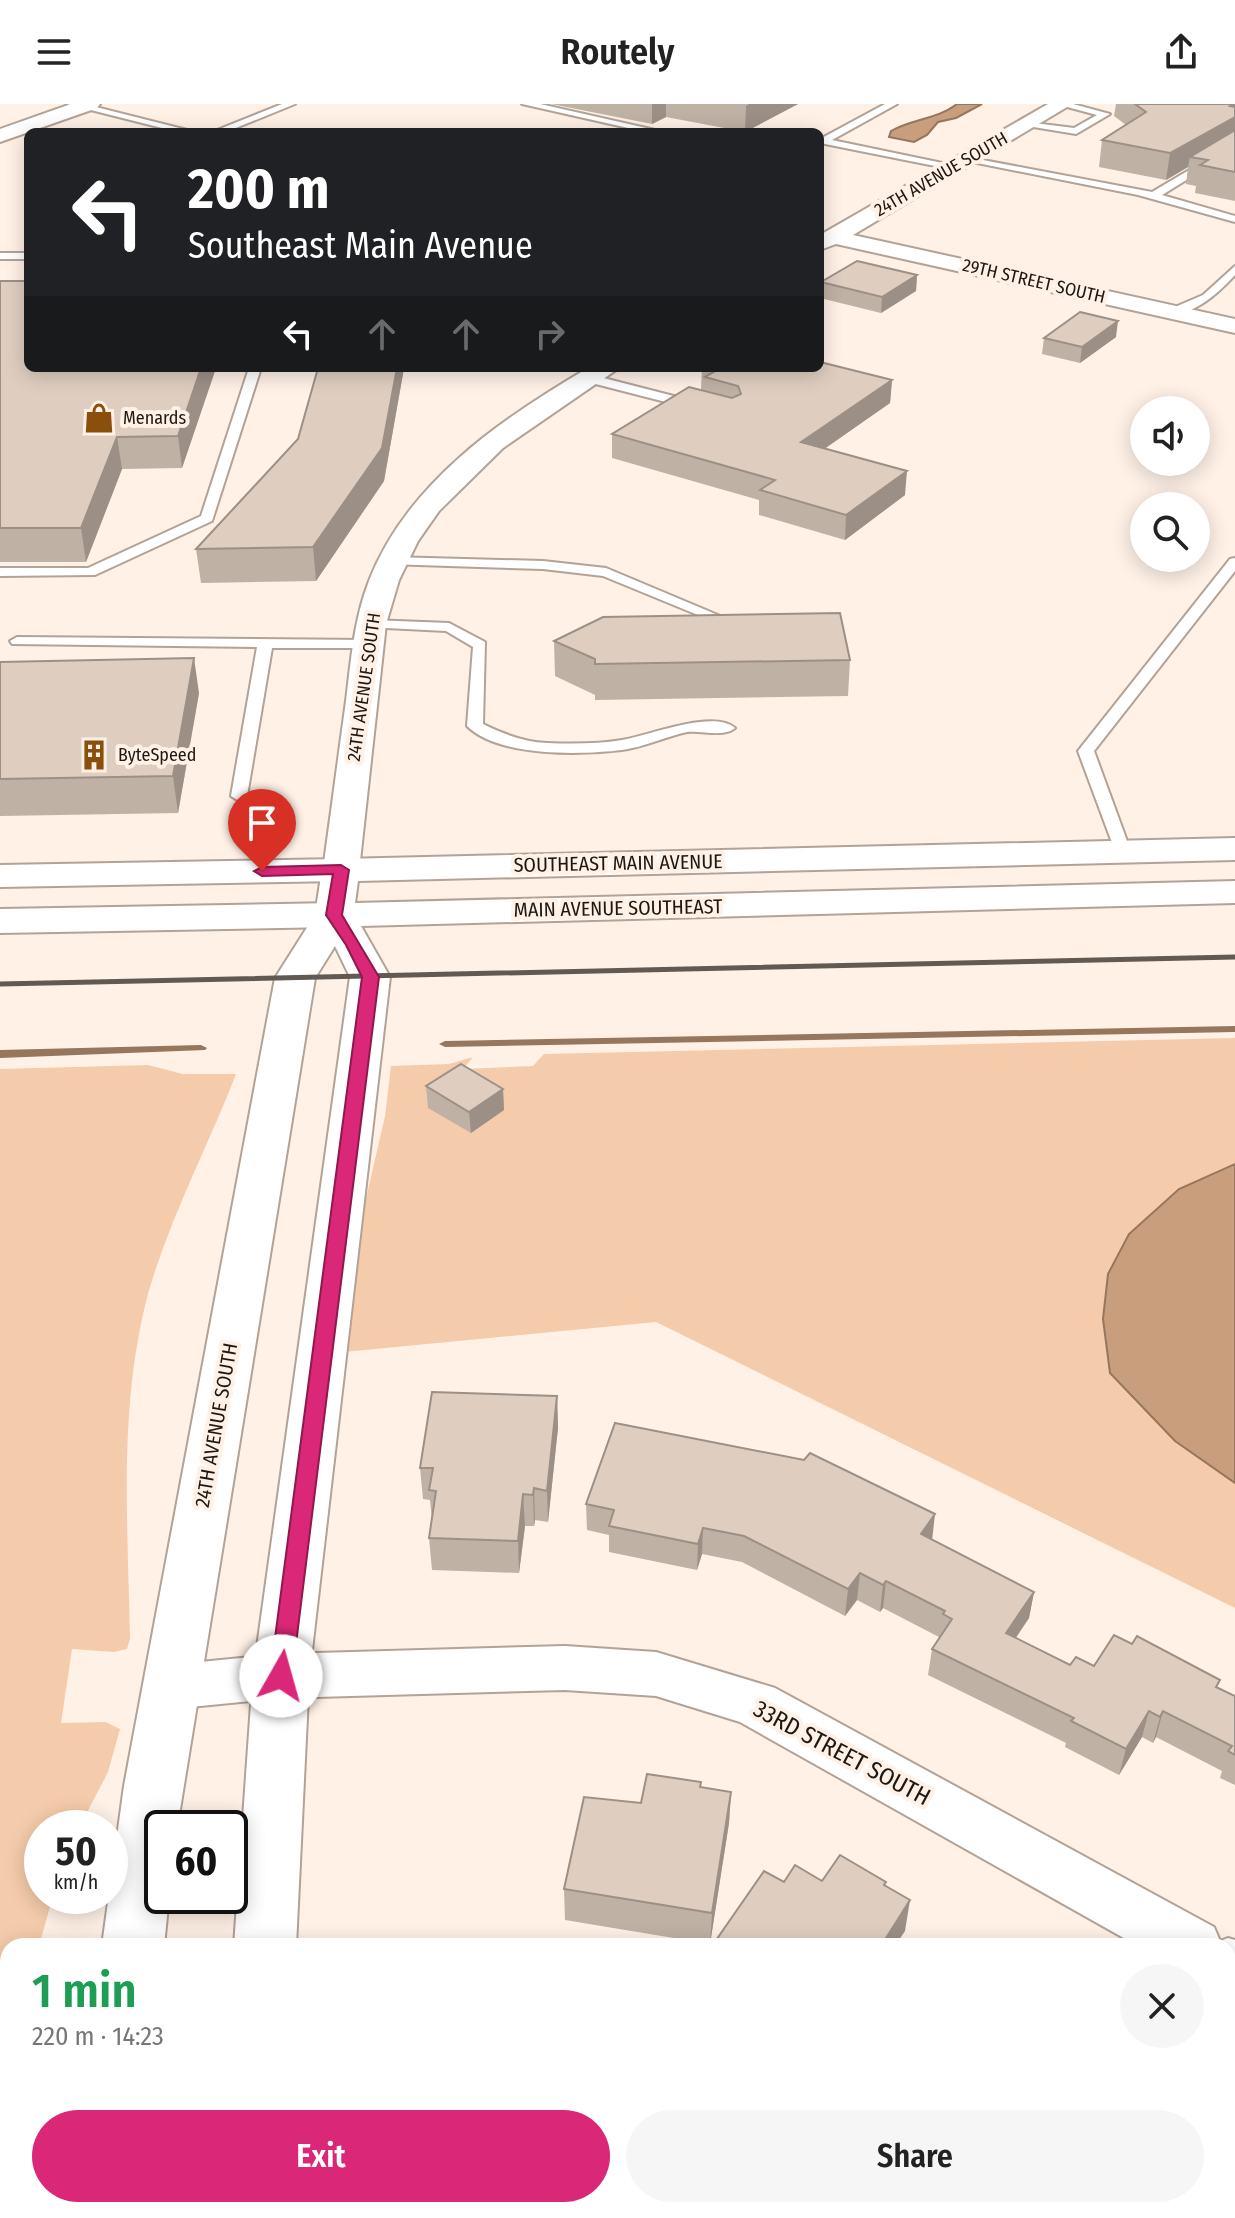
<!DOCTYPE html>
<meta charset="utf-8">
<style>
body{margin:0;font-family:"Fira Sans Condensed",sans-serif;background:#f6f6f6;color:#222;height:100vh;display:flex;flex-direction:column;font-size:30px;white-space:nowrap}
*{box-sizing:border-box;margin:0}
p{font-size:26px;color:#767676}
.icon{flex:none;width:44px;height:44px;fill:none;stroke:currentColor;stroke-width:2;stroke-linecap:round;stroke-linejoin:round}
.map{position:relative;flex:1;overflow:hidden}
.drawer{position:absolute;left:0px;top:1834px;width:1236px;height:280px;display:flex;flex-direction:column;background:#fff;border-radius:24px 24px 0 0;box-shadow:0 4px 20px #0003}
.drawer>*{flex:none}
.banner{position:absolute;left:24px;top:24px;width:800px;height:244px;border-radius:12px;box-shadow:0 4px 20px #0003;background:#202124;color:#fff;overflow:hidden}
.buttons{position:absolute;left:1130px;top:292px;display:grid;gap:16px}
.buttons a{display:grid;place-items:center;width:80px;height:80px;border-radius:50%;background:#fff;box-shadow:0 4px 20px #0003;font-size:40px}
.speed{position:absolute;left:24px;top:1706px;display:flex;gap:16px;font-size:40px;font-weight:700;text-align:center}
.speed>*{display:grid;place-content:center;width:104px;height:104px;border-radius:50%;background:#fff;box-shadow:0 4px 20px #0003;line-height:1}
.speed small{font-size:20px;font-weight:400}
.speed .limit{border:4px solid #111;border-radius:12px;background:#fff;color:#111}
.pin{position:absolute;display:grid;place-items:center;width:68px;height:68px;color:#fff;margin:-82px -34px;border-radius:50% 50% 50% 0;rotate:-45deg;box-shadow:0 0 8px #0007}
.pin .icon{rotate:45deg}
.me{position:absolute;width:88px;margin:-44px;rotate:7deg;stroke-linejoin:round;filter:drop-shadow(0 0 6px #0008)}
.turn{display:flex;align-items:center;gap:28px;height:168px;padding:0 32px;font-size:36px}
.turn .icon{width:104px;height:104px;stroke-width:2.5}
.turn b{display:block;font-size:56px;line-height:68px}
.lanes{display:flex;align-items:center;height:76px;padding:0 32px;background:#0003;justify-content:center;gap:40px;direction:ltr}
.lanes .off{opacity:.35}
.round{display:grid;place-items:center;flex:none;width:84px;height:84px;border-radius:42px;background:#f6f6f6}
.summary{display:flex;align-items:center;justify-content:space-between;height:136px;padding:0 32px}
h1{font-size:48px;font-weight:600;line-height:60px;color:#1e9e55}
.cta{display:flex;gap:16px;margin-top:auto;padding:16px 32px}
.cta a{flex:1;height:92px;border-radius:48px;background:#db2777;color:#fff;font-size:32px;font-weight:600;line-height:92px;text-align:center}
.cta a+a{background:#f6f6f6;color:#222}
header{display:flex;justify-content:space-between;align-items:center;height:104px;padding:0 32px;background:#fff;font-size:36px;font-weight:600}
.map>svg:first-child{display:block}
.green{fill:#f5ccab}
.water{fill:#c99e7c;stroke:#96765c;stroke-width:2}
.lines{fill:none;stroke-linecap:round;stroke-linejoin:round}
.stream{fill:#96765c;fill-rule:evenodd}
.service-casing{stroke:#b3a296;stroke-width:4}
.minor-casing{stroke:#b3a296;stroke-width:4}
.tertiary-casing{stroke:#b3a296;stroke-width:4}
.secondary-casing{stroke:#b3a296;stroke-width:4}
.primary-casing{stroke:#b3a296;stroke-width:4}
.service{fill:#fff;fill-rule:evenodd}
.minor{fill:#fff;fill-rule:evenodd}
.tertiary{fill:#fff;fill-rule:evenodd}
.secondary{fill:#fff;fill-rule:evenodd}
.primary{fill:#fff;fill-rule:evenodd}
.rail{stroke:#615952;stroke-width:5}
.wall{fill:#c0b1a5}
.shaded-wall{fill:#9c9086}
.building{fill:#dfcec0;stroke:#9c9086;stroke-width:2}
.route{fill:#db2777;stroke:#8e194d;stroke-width:2}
.labels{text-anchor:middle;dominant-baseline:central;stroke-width:8;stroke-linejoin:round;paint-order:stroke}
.far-street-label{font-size:18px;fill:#1e1813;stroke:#fff1e6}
.far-poi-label{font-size:18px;fill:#1e1813;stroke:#fff1e6;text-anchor:start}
.street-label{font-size:20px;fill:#1e1813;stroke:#fff1e6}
.near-street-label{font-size:24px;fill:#1e1813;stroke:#fff1e6}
</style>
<header><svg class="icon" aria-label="menu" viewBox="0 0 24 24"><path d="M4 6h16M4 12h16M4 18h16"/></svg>Routely<svg class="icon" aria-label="share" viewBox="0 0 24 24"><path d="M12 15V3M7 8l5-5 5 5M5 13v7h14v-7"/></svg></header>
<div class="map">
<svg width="1235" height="2114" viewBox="0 0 1235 2114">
<rect width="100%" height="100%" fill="#fff1e6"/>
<g class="green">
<polygon points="1235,934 1235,1060 1179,1085 1175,1337 1235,1379 1235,1504 656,1218 344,1248 352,1156 385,1012 391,962 449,960 473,953 463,965 533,962 544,950"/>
<path d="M148,961L183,970H236C208,1043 169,1115 148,1190C118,1303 128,1420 130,1535L127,1545L114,1548L72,1545L61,1619L106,1618L120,1625L108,1668L79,1724H42V1792H53L39,1842H8V2106H17V2114H0V965Z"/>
</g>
<g class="water">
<path d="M957,0H982L956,14L938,18L927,31L914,38L889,33L891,27C912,15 938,15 957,0Z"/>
<polygon points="1235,1060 1235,1379 1175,1337 1110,1269 1103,1215 1108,1170 1129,1130 1179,1085"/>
</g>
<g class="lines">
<g class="stream">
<polygon points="1235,922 1235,928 445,943 439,940 445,937"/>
<polygon points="201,941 207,944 205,946 0,954 0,946"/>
</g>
<g class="service-casing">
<g id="service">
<polygon points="67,0 84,0 195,28 178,28"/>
<polygon points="282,0 295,0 226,28 212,28"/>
<polygon points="522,0 540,0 664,28 646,28"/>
<polygon points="885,0 897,0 832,36 952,61 955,66 820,39 820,35"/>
<polygon points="1056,0 1073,0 1110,10 1076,30 1021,21 1026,18 1074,24 1097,11"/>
<polygon points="1235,39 1235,46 1162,91 1235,112 1235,118 1138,91 962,56 967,53 1152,88"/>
<rect x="0" y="149" width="28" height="6"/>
<path d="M1235,162V171C1218,189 1194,212 1168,210V206L1203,191Z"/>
<polygon points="249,264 261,264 212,417 95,471 0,472 0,464 88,464 201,412"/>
<polygon points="588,270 697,298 699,301 693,305 584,277 584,271"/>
<polygon points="392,453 543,457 606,464 744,522 737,526 732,525 603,472 543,465 387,460 387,454"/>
<polygon points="1235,454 1235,467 1094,647 1131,748 1123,753 1117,752 1078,647 1230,455"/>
<path d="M371,516L449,519L485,538L483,620C503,630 524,638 547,639C571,640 599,640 622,636C648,632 713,605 735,624C723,634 702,626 687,628C665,633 644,643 622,646C581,651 498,653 467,622L473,543L446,527L366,523L364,520Z"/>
<polygon points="17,533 368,536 375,540 368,544 272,544 247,692 239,697 231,692 257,543 12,540 10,537"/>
</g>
</g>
<g class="minor-casing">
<g id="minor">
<polygon points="1048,0 1072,0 853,131 1235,215 1235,229 836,140 820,146 820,131"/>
<path d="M588,264H619L503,344L439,407L418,437L399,476L386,520L359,766L354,774L341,777L328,774L323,766C331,710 338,653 346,597C351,556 354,515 369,477C407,379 501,315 588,264Z"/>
<polygon points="565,1542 656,1548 775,1584 1214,1823 1220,1837 1228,1834 1235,1836 1235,1892 1228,1890 1228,1842 1138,1842 740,1618 656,1592 565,1586 281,1594 170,1605 151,1599 143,1583 151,1567 170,1561 281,1550"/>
</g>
</g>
<g class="tertiary-casing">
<polygon id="tertiary" points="71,0 100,0 97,4 0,38 0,25"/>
</g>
<g class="secondary-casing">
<g id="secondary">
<polygon points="341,755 354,758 360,766 354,774 341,777 0,783 0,761"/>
<polygon points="334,799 348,803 353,811 348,819 334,823 0,829 0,805"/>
</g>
</g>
<g class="primary-casing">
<g id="primary">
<polygon points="1235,734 1235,756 358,777 355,799 1235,777 1235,799 361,822 390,873 309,1572 296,1842 234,1842 253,1572 350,873 335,842 315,874 177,1724 162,1724 162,1792 169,1792 164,1842 102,1842 124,1682 275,874 315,811 322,766 328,758 341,755"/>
<polygon points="66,2106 134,2106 133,2114 65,2114"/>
<rect x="216" y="2106" width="68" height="8"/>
</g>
</g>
<use href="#service" class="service"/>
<use href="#minor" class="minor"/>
<use href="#tertiary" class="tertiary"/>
<use href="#secondary" class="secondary"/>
<use href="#primary" class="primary"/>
<polyline class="rail" points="0,880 1235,853"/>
</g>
<g class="wall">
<polygon points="551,0 798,0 745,28 666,13 652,20"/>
<polygon points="1116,0 1235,0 1235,97 1195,89 1196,82 1186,80 1188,63 1166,76 1099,63 1102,36 1126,21 1114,12"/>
<polygon points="917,171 916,187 881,209 820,194 821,178"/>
<polygon points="0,177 216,264 182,364 122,365 86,458 0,458"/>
<polygon points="1116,233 1080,259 1042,250 1044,234"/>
<polygon points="318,264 404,264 384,377 316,477 201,479 196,445 298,335"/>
<polygon points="702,264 820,264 892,276 890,299 825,344 905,391 845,436 759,411 759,396 612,354 612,330 705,287 701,285"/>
<polygon points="554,537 850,556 848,592 595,596 595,591 555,572"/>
<polygon points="0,558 199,589 178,709 0,712"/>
<polygon points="426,982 503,985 504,1006 471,1029 428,1004"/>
<polygon points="557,1292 558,1324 548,1418 535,1416 534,1422 525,1422 519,1469 432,1466 429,1434 432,1416 430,1396 423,1395 420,1364"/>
<polygon points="586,1400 932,1436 1034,1488 1029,1514 1016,1534 1070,1561 1094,1562 1218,1584 1235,1592 1235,1681 1220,1674 1222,1667 1156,1633 1153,1639 1142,1633 1119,1671 1065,1643 1066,1639 928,1571 932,1545 939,1533 883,1504 880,1508 857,1496 845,1512 742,1458 702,1450 697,1466 609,1448 609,1431 587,1426"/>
<polygon points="701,1683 731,1688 729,1719 710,1840 565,1816 564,1785 641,1699"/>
</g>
<g class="shaded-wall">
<polygon points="652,0 666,0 666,13 652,20"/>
<polygon points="749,0 798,0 745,28 746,2"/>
<polygon points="1233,0 1235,0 1235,36 1190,53 1188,63 1166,76 1170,49"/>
<polygon points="917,171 916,187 881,209 882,193"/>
<polygon points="1118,217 1116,233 1080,259 1082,243"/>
<polygon points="201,264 216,264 182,364 178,332"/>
<polygon points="397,264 404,264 384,377 316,477 313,443"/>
<polygon points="892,276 890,299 800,362 801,338"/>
<polygon points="117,333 122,365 86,458 81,424"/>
<polygon points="907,367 905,391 845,436 846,411"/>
<polygon points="194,554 199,589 178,709 173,672"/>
<polygon points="503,985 504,1006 471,1029 469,1008"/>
<polygon points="557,1292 558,1324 548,1418 547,1387"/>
<polygon points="534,1384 535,1416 534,1422 533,1391"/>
<polygon points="523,1390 525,1422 519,1469 518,1437"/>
<polygon points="935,1410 932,1437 921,1430"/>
<polygon points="703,1424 702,1450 697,1466 698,1440"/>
<polygon points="860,1469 857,1496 845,1512 848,1485"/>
<polygon points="886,1477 883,1504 880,1508 883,1481"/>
<polygon points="1034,1488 1029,1514 1001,1555 1006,1529"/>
<polygon points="1149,1607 1142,1633 1119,1671 1126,1645"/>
<polygon points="1163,1607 1156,1633 1153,1639 1160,1613"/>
<polygon points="731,1688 729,1719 710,1840 712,1809"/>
<polygon points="910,1796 905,1827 895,1842 881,1842"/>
</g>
<g class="building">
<polygon points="1135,0 1233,0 1230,2 1235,3 1235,13 1170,49 1102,36 1146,8"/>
<polygon points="1235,26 1235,68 1200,61 1208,56 1190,53"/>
<polygon points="857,157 917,171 882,193 821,178"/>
<polygon points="0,177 28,177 28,264 201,264 178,332 117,333 81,424 0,424"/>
<polygon points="1080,208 1118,217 1082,243 1044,234"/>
<polygon points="820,258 892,276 801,338 907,367 846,411 760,386 775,376 612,330 689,283 732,294 741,290 738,282 705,273 717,266 709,264 820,264"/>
<polygon points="318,264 397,264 382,344 313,443 196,445 298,335"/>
<polygon points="840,509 850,556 595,560 595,555 554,537 603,513"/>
<polygon points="194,554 173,672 0,675 0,558"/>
<polygon points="461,960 503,985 469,1008 426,982"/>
<polygon points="432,1288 557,1292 547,1387 534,1384 533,1391 523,1390 518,1437 429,1434 436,1387 429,1386 433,1364 420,1364"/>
<polygon points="615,1319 804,1356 810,1349 935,1410 921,1430 1034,1488 1006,1529 1070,1561 1076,1553 1094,1562 1114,1531 1132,1540 1137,1532 1220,1576 1216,1583 1235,1592 1235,1651 1228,1647 1232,1642 1163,1607 1160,1613 1149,1607 1126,1645 1071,1617 1074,1614 932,1545 952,1515 943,1510 945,1507 886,1477 883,1481 860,1469 848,1485 744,1432 703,1424 698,1440 609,1422 614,1406 586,1400"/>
<polygon points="647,1670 701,1678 700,1683 731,1688 712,1809 564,1785 584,1693 641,1699"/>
<polygon points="840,1751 886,1778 884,1781 910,1796 881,1842 712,1842 764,1767 784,1778 795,1761 822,1777"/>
<polygon points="880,2106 1054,2106 1050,2114 875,2114"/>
</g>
<polygon class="route" points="341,761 349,766 342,811 379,873 292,1572 289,1579 281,1582 273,1579 270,1572 362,873 346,841 326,811 333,770 262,772 254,767 262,763"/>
<defs>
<g id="shop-bare" transform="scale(2.4)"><path d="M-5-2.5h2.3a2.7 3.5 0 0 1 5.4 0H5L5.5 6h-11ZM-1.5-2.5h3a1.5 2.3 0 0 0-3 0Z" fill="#8b4f0d" stroke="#fff1e6" stroke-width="2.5" paint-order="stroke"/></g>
<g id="building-bare" transform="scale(2.4)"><path d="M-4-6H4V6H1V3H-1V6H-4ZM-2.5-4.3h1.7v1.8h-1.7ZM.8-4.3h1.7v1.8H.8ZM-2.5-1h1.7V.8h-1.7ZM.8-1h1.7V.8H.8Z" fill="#8b4f0d" stroke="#fff1e6" stroke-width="2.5" paint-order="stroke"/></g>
</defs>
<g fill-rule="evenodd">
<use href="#shop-bare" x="99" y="314"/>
<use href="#building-bare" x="94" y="651"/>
</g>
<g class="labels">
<g class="far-street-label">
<text transform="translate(941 70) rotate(-30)">24TH AVENUE SOUTH</text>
<text transform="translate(1034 177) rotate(13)">29TH STREET SOUTH</text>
<text transform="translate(364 583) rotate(-82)">24TH AVENUE SOUTH</text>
</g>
<g class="far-poi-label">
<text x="123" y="314">Menards</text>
<text x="118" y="651">ByteSpeed</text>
</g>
<g class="street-label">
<text transform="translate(618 759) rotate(-1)">SOUTHEAST MAIN AVENUE</text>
<text transform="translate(618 804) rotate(-1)">MAIN AVENUE SOUTHEAST</text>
<text transform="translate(216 1321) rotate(-80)">24TH AVENUE SOUTH</text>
</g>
<g class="near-street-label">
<text transform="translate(842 1649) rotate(28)">33RD STREET SOUTH</text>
</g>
</g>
</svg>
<div class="buttons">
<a><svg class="icon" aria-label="sound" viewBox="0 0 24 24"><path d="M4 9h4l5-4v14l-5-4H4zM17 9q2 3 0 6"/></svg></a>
<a><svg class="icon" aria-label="search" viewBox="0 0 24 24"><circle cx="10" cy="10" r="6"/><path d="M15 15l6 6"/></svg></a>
</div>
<div class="speed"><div>50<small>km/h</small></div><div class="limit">60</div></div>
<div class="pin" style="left:262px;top:767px;background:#d93025"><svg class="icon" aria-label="arrive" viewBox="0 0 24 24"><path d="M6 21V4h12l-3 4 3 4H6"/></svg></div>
<svg class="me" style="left:281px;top:1572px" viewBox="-20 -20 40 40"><circle r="19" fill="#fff"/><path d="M0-13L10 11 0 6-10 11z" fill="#db2777"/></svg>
<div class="banner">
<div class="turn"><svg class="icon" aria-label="left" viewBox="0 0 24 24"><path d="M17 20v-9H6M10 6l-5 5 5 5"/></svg><div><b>200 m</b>Southeast Main Avenue</div></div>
<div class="lanes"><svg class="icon" aria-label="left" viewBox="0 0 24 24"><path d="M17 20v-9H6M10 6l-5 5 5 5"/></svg><svg class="icon off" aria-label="ahead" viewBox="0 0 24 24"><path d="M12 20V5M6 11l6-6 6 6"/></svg><svg class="icon off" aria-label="ahead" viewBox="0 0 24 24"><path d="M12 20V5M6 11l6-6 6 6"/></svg><svg class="icon off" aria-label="right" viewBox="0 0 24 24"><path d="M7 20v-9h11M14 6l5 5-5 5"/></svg></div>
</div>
<section class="drawer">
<div class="summary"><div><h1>1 min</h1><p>220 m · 14:23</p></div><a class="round"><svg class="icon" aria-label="close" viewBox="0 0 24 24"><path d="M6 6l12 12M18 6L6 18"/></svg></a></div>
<div class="cta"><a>Exit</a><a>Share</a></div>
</section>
</div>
